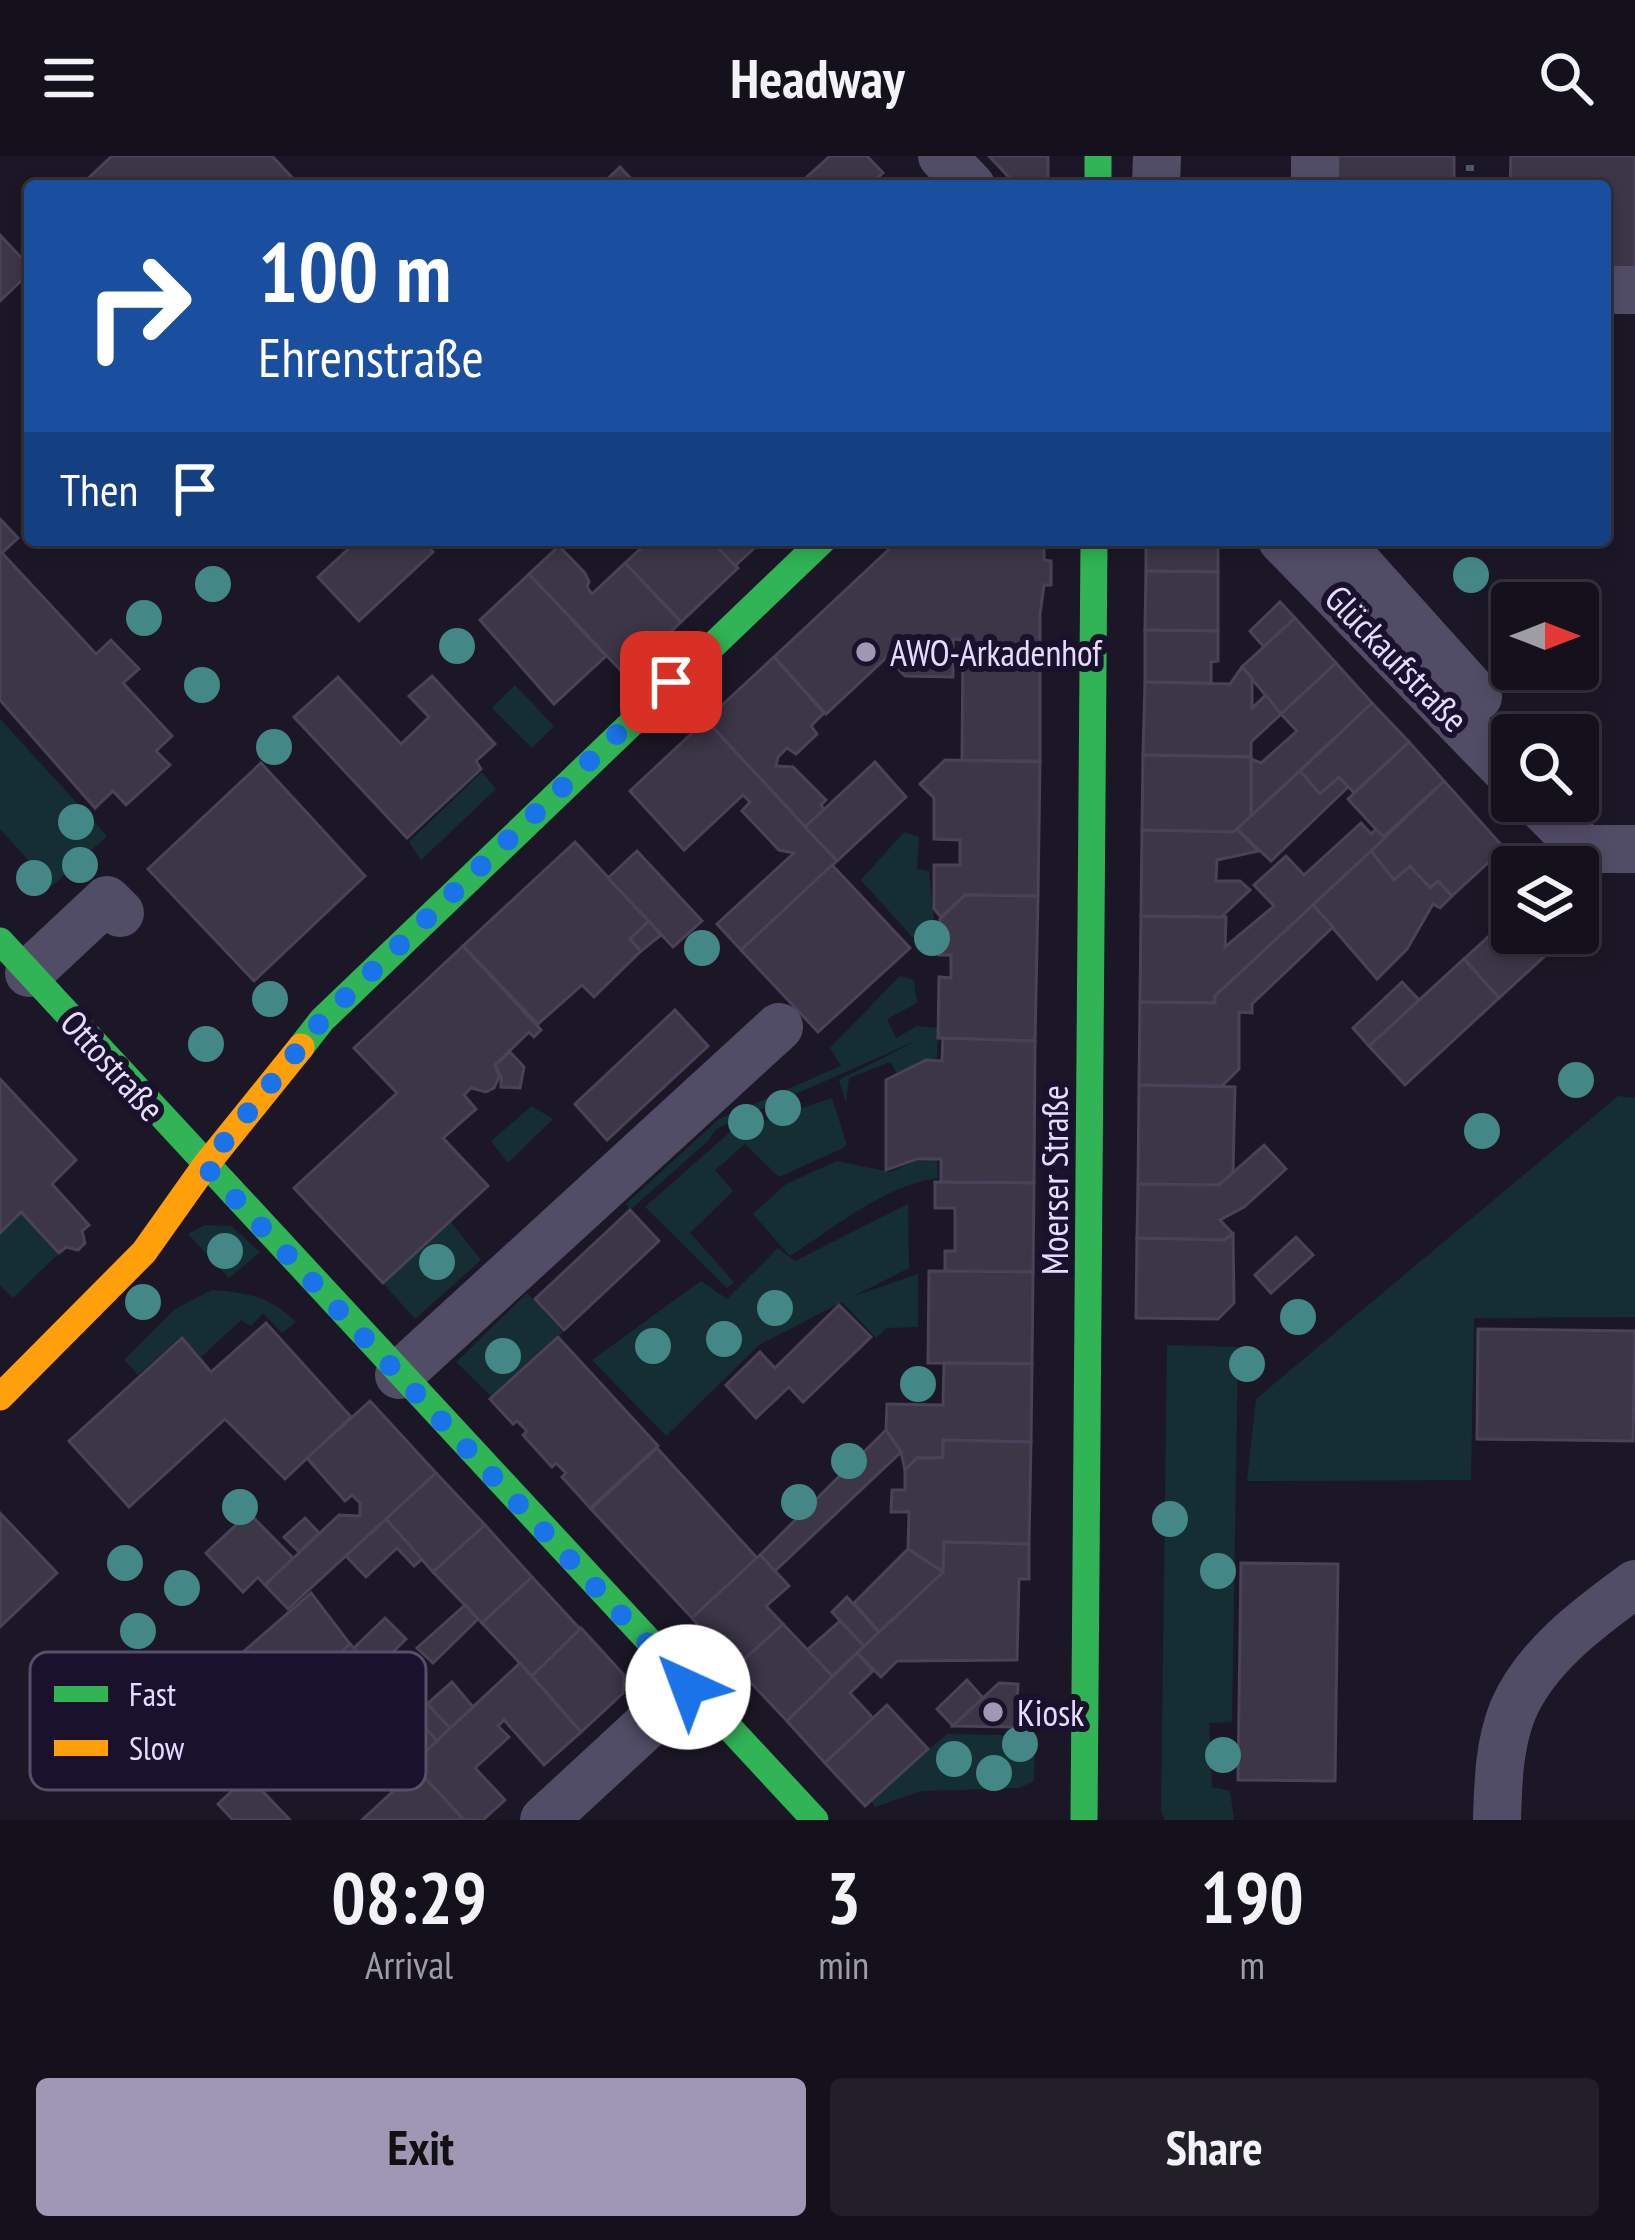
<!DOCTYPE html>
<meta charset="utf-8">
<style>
body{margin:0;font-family:"PT Sans Narrow",sans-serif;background:#221f29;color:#f1f3f6;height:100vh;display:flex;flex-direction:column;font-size:45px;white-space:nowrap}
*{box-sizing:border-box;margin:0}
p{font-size:39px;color:#9d9da3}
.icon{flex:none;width:66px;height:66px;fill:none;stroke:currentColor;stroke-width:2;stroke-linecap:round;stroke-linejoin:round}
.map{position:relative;height:1664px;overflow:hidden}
.sheet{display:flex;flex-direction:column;background:#15111c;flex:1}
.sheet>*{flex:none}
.hud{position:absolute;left:24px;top:24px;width:1587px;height:366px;border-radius:12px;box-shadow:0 6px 18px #0003,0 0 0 3px #34313b;background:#1a4fa0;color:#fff;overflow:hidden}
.needle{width:78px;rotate:90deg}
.fabs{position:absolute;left:1491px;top:426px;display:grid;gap:24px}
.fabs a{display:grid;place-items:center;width:108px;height:108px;border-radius:12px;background:#15111c;box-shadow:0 6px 18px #0003,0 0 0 3px #34313b;font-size:60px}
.pin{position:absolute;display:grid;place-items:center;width:102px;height:102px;color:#fff;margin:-51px;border-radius:24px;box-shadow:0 6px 18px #0006}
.me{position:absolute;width:132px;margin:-66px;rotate:317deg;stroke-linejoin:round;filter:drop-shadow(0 0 9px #0008)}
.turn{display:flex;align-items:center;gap:42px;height:252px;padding:0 36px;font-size:54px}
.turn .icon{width:156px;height:156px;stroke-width:2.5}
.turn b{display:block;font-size:84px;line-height:102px}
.then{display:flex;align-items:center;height:114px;padding:0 36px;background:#0003;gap:24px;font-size:45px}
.eta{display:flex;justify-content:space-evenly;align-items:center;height:204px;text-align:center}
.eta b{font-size:72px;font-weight:700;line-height:84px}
.cta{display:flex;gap:24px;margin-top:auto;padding:24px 36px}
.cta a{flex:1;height:138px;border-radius:12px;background:#9f97b3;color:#111;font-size:48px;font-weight:700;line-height:138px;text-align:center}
.cta a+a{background:#221f29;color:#f1f3f6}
header{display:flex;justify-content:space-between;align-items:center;height:156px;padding:0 36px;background:#15111c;font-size:54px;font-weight:700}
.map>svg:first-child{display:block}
.green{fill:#152e34}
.building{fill:#3c3647;stroke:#4a4258;stroke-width:3}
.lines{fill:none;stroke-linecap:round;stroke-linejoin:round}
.path{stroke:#4c5667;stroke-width:8;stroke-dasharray:6 9;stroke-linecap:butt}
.street{stroke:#524d66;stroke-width:48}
.fast{stroke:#30b455;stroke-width:27}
.slow{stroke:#ff9f0a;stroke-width:27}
.tree{fill:#448787}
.route{stroke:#1a73e8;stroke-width:21;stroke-dasharray:0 37.8}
.poi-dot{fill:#9f97b3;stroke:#1a112c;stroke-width:4.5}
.labels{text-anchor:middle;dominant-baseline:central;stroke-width:12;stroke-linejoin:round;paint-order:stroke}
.poi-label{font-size:36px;fill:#e5dcff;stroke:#1a112c;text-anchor:start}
.street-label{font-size:36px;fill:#e5dcff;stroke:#1a112c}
.key{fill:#1a112c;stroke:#574e6b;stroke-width:3}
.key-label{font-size:33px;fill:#e5dcff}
</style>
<header><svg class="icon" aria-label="menu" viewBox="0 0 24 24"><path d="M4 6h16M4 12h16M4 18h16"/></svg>Headway<svg class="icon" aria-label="search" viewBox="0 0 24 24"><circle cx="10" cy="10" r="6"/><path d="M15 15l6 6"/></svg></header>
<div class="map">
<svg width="1635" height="1664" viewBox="0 0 1635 1664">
<rect width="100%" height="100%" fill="#1c1726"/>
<g class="green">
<polygon points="515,529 554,570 532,592 492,552"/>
<polygon points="0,563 107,680 52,730 0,673"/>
<polygon points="482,616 496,633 421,704 409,686"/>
<polygon points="904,676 919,681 917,713 929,715 934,763 913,782 861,724"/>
<polygon points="900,820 914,824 917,847 887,863 896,882 917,870 938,872 937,902 897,917 890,906 849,922 846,947 839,924 918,884 716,973 709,984 630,1054 626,1048 719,963 841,910 830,892"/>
<polygon points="1618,940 1635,942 1635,1161 1474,1162 1471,1324 1247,1325 1256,1243"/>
<polygon points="832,942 847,989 843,992 779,1021 745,988 715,1014 733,1035 690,1077 734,1126 727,1132 645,1051 730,976"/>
<polygon points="532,950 553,963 508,1007 491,985"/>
<path d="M937,1004L938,1022C885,1029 835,1071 790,1100L753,1058L786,1028L837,1005L890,1016L916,1005Z"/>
<polygon points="908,1048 909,1112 852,1141 918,1118 918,1171 886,1172 876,1182 842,1146 759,1189 666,1280 592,1204 701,1125 727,1143 778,1092 795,1105"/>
<polygon points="21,1056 59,1097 13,1142 0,1129 0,1078"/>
<polygon points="450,1065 481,1104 415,1163 383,1127"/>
<polygon points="205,1069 231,1070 260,1096 229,1122 188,1078"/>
<path d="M212,1134C249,1137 269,1140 296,1166L282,1177L263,1157L251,1170L241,1164L201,1201L181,1180L138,1219L124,1204L175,1153Z"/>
<polygon points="527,1137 563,1176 492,1241 456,1206"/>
<polygon points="1167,1189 1238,1191 1232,1566 1209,1567 1212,1631 1230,1635 1234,1664 1165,1664 1161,1656"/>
<polygon points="947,1578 1035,1580 1034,1625 1019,1632 921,1635 875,1651 871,1645"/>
</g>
<g class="building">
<polygon points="272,0 300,30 80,30 112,0"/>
<polygon points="830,0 867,0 883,17 868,30 797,30"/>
<polygon points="989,0 1048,0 1048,30 1017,30"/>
<polygon points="1338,0 1454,0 1454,30 1337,30"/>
<polygon points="1511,0 1635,0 1635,120 1605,120 1605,30 1510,30"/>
<polygon points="620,11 638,30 600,30"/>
<polygon points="0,79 30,111 30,116 0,145"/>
<polygon points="0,363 18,382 2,397 96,498 111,484 139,513 123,527 172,580 156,595 170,609 126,649 113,635 95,652 0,544"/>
<polygon points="358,384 422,384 433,396 359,465 318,421"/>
<polygon points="650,384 711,384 738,412 681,466 625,407"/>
<polygon points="711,384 763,384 735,410"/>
<polygon points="899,384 1044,384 1044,404 1051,405 1051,429 1044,429 1040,458 1040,605 962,604 963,484 953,483 953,521 905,520 887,501 826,558 774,501"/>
<polygon points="1146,384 1218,384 1218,416 1146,415"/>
<polygon points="559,390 585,417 589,426 587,431 592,438 625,407 681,466 625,519 529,418"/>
<polygon points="1146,415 1218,416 1218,475 1145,474"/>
<polygon points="529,418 606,500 554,548 480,464"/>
<polygon points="1280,446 1295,462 1264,491 1250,475"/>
<polygon points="1295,462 1336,507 1281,558 1242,511"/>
<polygon points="1145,474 1218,475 1218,505 1211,506 1211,527 1145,526"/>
<polygon points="774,501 824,557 811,570 817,578 796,598 787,592 778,601 776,610 793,611 826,644 821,649 824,654 805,671 706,564"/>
<polygon points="1336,507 1372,547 1251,660 1251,603 1261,607 1297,575 1281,558"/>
<polygon points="1242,511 1252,522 1252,552 1266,539 1281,558 1251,586 1251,601 1143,599 1145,526 1230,528"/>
<polygon points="432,520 495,588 476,605 481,613 407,682 294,561 338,521 401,588 429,561 409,540"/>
<polygon points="1372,547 1409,586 1354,637 1339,621 1320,638 1300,615"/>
<polygon points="706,564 837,705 741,794 717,768 794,697 779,694 742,655 750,646 743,639 684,694 630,635"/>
<polygon points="1409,586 1444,625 1383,681 1348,643"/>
<polygon points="1143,599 1251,601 1251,660 1234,676 1142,674"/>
<polygon points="945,604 1040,606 1038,740 965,739 941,761 934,753 934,709 960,709 960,684 934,683 934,642 920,628"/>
<polygon points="875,606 906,641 837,705 805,671"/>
<polygon points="261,607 365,720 254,825 148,713"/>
<polygon points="1300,615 1320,638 1339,621 1348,631 1271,705 1237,673"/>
<polygon points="1444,625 1504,692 1452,740 1438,725 1430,732 1410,710 1394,724 1371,695"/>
<polygon points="1361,667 1371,678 1376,673 1385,682 1215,840 1215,847 1140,846 1141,760 1226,761 1225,791 1274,750 1254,729 1286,700 1304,719"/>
<polygon points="1237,673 1258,695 1217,704 1216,725 1240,725 1250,734 1221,761 1141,760 1142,674 1234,676"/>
<polygon points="575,686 649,765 630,783 641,795 594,841 582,829 538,868 463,790"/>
<polygon points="637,695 702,765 673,791 608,722"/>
<polygon points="1371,695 1394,724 1410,710 1430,732 1438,725 1452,740 1440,752 1433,748 1407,793 1377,823 1313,749"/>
<polygon points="832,709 910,792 818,876 741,794"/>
<polygon points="965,739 1038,740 1035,885 938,882 939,821 951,822 951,799 939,799 940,763"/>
<polygon points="1313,749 1333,771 1252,848 1252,857 1239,856 1239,913 1222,930 1139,929 1140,846 1215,847 1215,840"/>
<polygon points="1512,759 1512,777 1570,777 1499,842 1464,803"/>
<polygon points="649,765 661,779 641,795 630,783"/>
<polygon points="463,790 541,874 534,881 529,876 495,909 499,921 494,932 486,936 471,932 464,939 476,953 443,982 488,1030 383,1127 294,1032 397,937 354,892"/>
<polygon points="1464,803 1499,842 1405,929 1369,890"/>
<polygon points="1402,826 1419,844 1369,890 1353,872"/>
<polygon points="675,854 708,890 607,984 575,948"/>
<polygon points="943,882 1035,885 1034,1027 941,1026 941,1003 917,1003 886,1014 886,924 926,904 942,905"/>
<polygon points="510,896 524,911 520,932 501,931 501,921 495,909"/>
<polygon points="0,923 76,1004 52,1028 89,1069 82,1075 85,1087 78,1094 66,1091 59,1097 21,1056 0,1077"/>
<polygon points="1139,929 1235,931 1233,1016 1219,1029 1138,1028"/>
<polygon points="1264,989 1286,1013 1244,1051 1220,1064 1233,1078 1224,1084 1137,1082 1138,1028 1219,1029"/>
<polygon points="935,1026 1034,1027 1033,1116 945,1115 945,1095 955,1095 955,1052 935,1052"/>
<polygon points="630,1054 659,1085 564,1174 535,1143"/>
<polygon points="1233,1078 1234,1147 1218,1163 1136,1162 1137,1082 1224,1084"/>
<polygon points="1296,1081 1313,1099 1271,1137 1255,1119"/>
<polygon points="929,1115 1033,1116 1032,1208 928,1207"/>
<polygon points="839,1149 871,1181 803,1246 789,1231 756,1262 726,1229 760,1196 775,1212"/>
<polygon points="266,1167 351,1261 285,1323 225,1263 129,1351 69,1285 182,1182 211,1216"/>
<polygon points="1478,1173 1635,1175 1633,1285 1477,1283"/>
<polygon points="558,1181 658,1290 590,1352 562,1321 566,1317 556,1307 552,1311 523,1279 527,1275 517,1265 513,1268 490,1243"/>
<polygon points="944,1207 1032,1208 1031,1286 943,1284 943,1302 917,1302 905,1314 901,1296 886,1274 887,1248 943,1249"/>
<polygon points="370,1245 436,1317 288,1453 265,1429 339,1359 360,1360 360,1347 352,1339 345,1345 307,1302"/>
<polygon points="886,1274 901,1296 775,1415 760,1399"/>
<polygon points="943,1284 1031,1286 1029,1388 944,1386 943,1416 908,1393 909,1356 891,1356 892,1334 905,1334 905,1314 917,1302 943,1302"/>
<polygon points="657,1292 757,1402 692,1462 591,1353"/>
<polygon points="436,1317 485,1369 433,1416 386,1363"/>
<polygon points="0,1357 57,1417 0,1471"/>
<polygon points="249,1357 293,1402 265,1429 258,1421 243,1436 206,1397"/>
<polygon points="305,1362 319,1377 299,1396 284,1381"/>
<polygon points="386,1363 422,1403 414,1410 397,1392 366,1421 346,1400"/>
<polygon points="485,1369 532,1421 482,1467 433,1416"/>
<polygon points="944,1386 1029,1388 1029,1423 1019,1423 1017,1504 897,1505 881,1521 857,1497 943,1416"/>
<polygon points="908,1393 943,1416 879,1476 854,1447"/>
<polygon points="760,1399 789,1430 766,1450 783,1468 736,1511 692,1462"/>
<polygon points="1241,1407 1338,1408 1335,1625 1238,1624"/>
<polygon points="532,1421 581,1474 532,1520 482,1467"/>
<polygon points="311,1437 350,1488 322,1514 341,1532 294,1581 228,1509"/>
<polygon points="847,1441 879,1476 864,1490 832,1456"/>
<polygon points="465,1449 478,1463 433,1507 417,1492"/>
<polygon points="385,1462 406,1483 389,1500 413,1525 398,1539 354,1492"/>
<polygon points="840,1465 864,1490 832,1520 807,1494"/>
<polygon points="783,1468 834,1522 787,1565 736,1511"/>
<polygon points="581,1472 624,1519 623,1537 581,1576 532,1520"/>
<polygon points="350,1488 398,1539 370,1565 322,1514"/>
<polygon points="857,1497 873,1515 850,1537 873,1562 825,1607 787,1565"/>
<polygon points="520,1507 581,1576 544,1609 504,1564 498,1570 509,1581 475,1612 505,1644 483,1664 464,1664 412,1608"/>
<polygon points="967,1524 983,1542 953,1570 937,1553"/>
<polygon points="452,1526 473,1551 450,1572 427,1548"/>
<polygon points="999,1527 1018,1528 1016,1571 953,1570"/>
<polygon points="409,1529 450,1572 437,1585 398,1539"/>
<polygon points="398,1539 437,1585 412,1608 370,1565"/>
<polygon points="887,1549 928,1593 865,1650 825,1607"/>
<polygon points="412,1608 464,1664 362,1664 402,1627 397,1622"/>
<polygon points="248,1620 290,1664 233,1664 218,1648"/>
</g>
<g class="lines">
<polyline class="path" points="1470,30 1470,0"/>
<g class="street">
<polyline points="942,0 971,30"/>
<polyline points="1156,30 1157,0"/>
<polyline points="1315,30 1315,0"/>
<polyline points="1605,134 1635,134"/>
<polyline points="1282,384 1512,620"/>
<polyline points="1337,384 1478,541"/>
<polyline points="1536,645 1584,693 1635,693"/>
<polyline points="29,817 107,744 120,757"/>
<polyline points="399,1219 779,871"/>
<polyline points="544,1664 688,1531"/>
<path d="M1497,1664C1498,1628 1499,1588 1513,1554C1536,1500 1590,1461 1635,1428"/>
</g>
<g class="fast">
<polyline points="1098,0 1098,30"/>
<polyline points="0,785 815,1664"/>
<polyline points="301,891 322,864 823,384"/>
<polyline points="1084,1664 1094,384"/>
</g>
<polyline class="slow" points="0,1241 144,1096 205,1010 301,891"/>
</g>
<g class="tree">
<circle cx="1471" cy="419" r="18"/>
<circle cx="213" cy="428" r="18"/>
<circle cx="144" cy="462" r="18"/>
<circle cx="457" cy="490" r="18"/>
<circle cx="202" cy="529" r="18"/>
<circle cx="274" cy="591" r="18"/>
<circle cx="76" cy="666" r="18"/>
<circle cx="80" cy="709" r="18"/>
<circle cx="34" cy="722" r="18"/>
<circle cx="932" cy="782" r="18"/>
<circle cx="702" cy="792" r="18"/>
<circle cx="270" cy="843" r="18"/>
<circle cx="206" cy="888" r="18"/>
<circle cx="1576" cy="924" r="18"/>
<circle cx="783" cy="952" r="18"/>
<circle cx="746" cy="966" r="18"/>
<circle cx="1482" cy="975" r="18"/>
<circle cx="225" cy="1095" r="18"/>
<circle cx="437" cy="1106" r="18"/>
<circle cx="143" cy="1146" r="18"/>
<circle cx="775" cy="1152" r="18"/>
<circle cx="1298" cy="1161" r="18"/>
<circle cx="724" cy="1183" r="18"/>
<circle cx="653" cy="1190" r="18"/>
<circle cx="503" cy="1200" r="18"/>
<circle cx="1247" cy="1208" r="18"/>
<circle cx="918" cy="1228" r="18"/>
<circle cx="849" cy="1305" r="18"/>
<circle cx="799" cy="1346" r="18"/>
<circle cx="240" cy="1351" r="18"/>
<circle cx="1170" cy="1363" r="18"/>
<circle cx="125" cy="1407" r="18"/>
<circle cx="1218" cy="1415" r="18"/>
<circle cx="182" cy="1432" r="18"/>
<circle cx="138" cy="1475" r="18"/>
<circle cx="1020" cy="1588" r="18"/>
<circle cx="1223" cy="1599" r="18"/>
<circle cx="954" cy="1603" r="18"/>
<circle cx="994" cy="1617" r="18"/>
</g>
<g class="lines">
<polyline class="route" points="671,526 322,864 205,1010 688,1531"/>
</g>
<g class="poi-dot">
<circle cx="866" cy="496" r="12"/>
<circle cx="993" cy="1556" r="12"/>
</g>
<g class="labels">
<g class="poi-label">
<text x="890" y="496">AWO-Arkadenhof</text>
<text x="1017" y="1556">Kiosk</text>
</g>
<g class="street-label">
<text transform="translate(1397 502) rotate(46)">Glückaufstraße</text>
<text transform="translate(113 909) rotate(48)">Ottostraße</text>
<text transform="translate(1054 1024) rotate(-90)">Moerser Straße</text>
</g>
</g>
<rect x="30" y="1496" width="396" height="138" rx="18" class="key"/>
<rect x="54" y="1530" width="54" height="16" fill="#30b455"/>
<rect x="54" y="1584" width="54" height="16" fill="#ff9f0a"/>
<g class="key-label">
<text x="129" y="1550">Fast</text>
<text x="129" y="1604">Slow</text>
</g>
</svg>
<div class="fabs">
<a><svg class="needle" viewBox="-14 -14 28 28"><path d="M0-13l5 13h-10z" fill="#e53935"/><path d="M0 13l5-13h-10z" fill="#9d9da3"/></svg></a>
<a><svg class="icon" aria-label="search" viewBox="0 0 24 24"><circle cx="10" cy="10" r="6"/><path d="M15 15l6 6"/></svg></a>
<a><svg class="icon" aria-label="layers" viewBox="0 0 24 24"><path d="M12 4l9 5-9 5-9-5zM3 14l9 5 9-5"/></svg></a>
</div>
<div class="pin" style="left:671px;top:526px;background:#d93025"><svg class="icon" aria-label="arrive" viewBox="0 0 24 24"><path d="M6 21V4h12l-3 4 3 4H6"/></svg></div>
<svg class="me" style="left:688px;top:1531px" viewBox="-20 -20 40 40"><circle r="19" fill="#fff"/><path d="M0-13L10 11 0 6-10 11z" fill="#1a73e8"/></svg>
<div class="hud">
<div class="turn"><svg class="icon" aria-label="right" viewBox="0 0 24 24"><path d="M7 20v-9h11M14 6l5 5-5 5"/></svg><div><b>100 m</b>Ehrenstraße</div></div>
<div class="then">Then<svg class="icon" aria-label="arrive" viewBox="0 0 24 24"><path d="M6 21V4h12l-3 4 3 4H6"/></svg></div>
</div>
</div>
<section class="sheet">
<div class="eta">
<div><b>08:29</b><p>Arrival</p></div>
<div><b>3</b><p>min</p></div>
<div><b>190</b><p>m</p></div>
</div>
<div class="cta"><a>Exit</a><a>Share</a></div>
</section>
